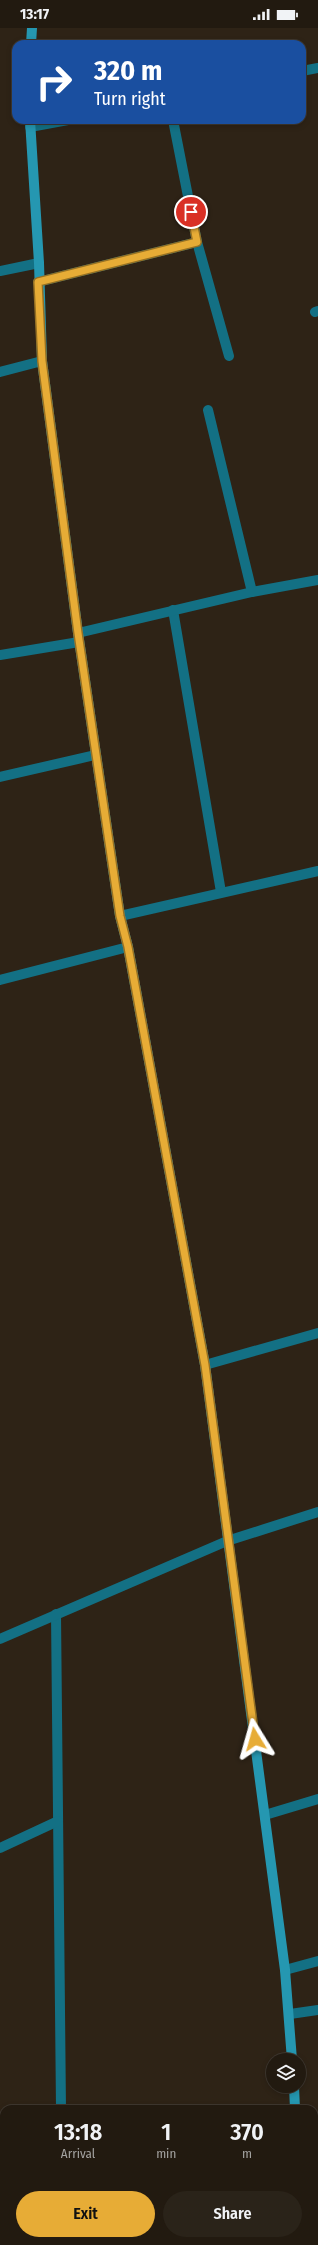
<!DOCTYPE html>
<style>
body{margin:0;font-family:"Fira Sans Condensed",sans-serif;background:#2a2319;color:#f1f3f6;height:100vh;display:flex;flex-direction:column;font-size:15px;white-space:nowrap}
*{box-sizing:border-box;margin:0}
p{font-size:13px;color:#a2a19f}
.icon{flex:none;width:22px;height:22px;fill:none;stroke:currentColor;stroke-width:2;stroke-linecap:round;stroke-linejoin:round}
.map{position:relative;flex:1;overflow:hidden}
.drawer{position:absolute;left:0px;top:2077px;width:318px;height:140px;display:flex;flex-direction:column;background:#221a10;border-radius:12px 12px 0 0;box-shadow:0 2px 6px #0003,0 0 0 1px #3f3830}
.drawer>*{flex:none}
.banner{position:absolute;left:12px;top:12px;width:294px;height:84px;border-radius:12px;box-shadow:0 2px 6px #0003,0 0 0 1px #3f3830;background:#1a4fa0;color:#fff;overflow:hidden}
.buttons{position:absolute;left:266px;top:2025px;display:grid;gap:8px}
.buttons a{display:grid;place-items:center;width:40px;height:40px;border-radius:50%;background:#221a10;box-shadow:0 2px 6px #0003,0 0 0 1px #3f3830;font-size:20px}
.pin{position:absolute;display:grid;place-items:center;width:34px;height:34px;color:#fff;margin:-17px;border:2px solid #fff;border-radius:50%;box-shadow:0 1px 4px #0007}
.me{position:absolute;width:44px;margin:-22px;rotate:352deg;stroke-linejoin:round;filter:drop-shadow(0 0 3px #0008)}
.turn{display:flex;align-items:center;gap:14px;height:84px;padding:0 16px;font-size:18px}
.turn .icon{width:52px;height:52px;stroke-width:2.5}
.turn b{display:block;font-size:28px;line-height:34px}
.eta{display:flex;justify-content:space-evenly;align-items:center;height:68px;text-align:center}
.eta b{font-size:24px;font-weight:600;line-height:28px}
.action{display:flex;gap:8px;margin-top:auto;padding:8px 16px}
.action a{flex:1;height:46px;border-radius:24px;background:#e7ac36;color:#111;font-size:16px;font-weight:600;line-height:46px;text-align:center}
.action a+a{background:#2a2319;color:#f1f3f6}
.status{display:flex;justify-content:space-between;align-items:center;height:28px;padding:0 20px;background:#221a10;direction:ltr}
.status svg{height:11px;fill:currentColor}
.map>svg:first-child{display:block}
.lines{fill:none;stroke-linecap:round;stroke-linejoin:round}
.minor{stroke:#137084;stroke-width:10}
.secondary{stroke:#2597b1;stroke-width:10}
.route-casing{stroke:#967023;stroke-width:10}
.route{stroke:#e7ac36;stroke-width:7}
</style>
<div class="status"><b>13:17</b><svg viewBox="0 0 49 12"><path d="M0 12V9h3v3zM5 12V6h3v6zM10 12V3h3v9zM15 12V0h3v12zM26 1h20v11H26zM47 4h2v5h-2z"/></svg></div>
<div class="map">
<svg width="318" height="2217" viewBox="0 0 318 2217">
<rect width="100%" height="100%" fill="#2e2316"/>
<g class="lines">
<g class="minor">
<polyline points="302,43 318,40"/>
<polyline points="173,92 197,214 229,328"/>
<polyline points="30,99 68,92"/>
<polyline points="0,243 39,235"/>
<polyline points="38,254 197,214"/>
<polyline points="315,284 318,283"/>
<polyline points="0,344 42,333"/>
<polyline points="208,382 252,564"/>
<polyline points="173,582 221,864"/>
<polyline points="78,605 252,564 318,552"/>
<polyline points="0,627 79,614"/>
<polyline points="0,749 95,727"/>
<polyline points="120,888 318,843"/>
<polyline points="0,952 128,919"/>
<polyline points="205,1337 318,1305"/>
<polyline points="56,1586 61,2081"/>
<polyline points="0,1611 227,1513 318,1484"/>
<polyline points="265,1787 318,1771"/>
<polyline points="0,1820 58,1793"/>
<polyline points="285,1942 318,1933"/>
<polyline points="290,1986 318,1982"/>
<polyline points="62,2213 62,2217"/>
</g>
<g class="secondary">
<polyline points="31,16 32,0"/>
<polyline points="30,92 39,235 42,333 78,605 120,888 128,919 205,1337 285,1942 292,2032"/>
<polyline points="294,2058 295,2081"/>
<polyline points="302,2213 302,2217"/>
</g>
</g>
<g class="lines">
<g class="route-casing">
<polyline id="route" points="191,184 197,214 38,254 42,333 78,605 120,888 128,919 205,1337 255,1711"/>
</g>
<use href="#route" class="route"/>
</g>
</svg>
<div class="buttons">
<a><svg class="icon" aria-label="layers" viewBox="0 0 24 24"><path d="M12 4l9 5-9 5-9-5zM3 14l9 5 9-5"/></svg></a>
</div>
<div class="pin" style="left:191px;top:184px;background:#d93025"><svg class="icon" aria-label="arrive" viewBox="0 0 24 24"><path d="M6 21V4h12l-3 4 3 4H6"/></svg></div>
<svg class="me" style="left:255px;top:1711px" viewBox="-20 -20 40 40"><path d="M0-17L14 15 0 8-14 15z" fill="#e7ac36" stroke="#fff" stroke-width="4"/></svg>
<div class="banner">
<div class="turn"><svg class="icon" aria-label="right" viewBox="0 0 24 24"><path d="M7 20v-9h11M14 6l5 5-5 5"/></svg><div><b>320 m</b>Turn right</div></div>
</div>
<section class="drawer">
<div class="eta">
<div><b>13:18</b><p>Arrival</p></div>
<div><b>1</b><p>min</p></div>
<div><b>370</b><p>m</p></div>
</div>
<div class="action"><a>Exit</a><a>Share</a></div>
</section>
</div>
